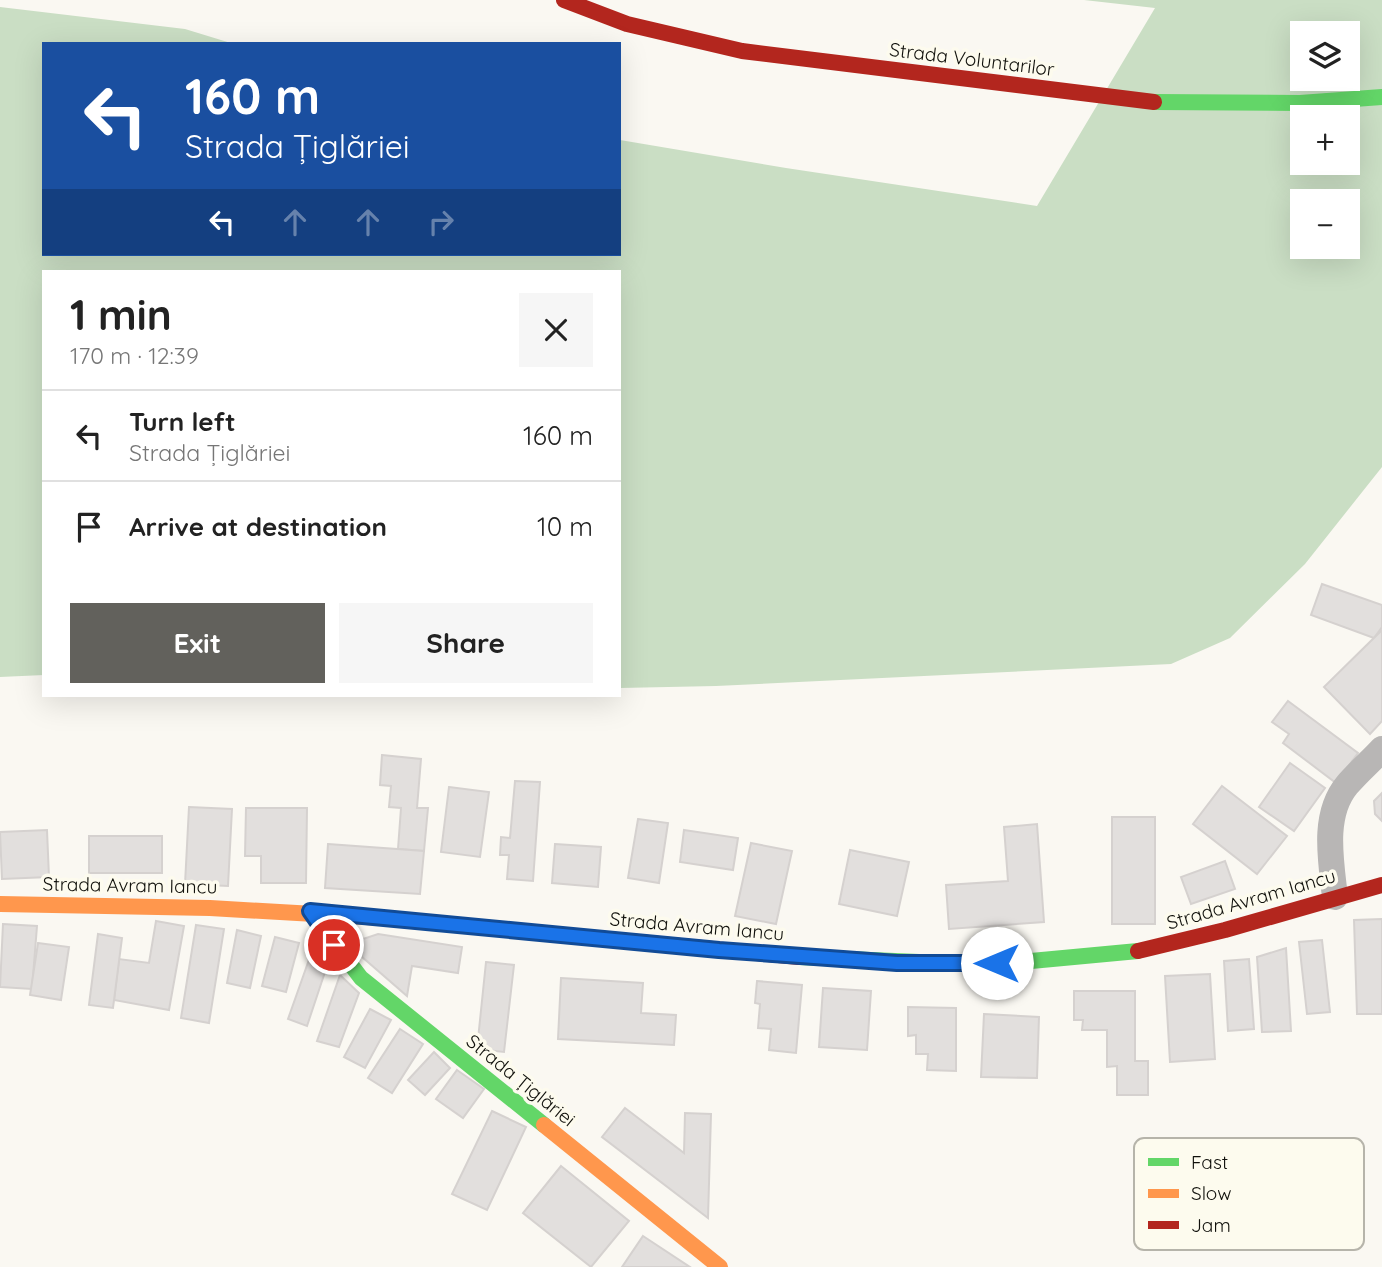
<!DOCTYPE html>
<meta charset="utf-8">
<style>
body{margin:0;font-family:Quicksand,sans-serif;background:#f6f6f6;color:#222;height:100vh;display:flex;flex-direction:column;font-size:26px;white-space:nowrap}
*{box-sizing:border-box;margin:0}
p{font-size:23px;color:#767676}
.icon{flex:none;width:38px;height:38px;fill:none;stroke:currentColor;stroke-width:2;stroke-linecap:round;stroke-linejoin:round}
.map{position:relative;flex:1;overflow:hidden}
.panel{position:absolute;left:42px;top:270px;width:579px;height:427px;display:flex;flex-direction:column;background:#fff;border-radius:0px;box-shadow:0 7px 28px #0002}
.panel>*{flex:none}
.banner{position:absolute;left:42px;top:42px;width:579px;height:214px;border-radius:0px;box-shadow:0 7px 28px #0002;background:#1a4fa0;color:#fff;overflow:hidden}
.fabs{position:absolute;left:1290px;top:21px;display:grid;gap:14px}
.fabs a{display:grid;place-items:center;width:70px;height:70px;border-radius:0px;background:#fff;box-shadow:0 7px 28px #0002;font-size:35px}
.pin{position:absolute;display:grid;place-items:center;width:60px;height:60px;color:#fff;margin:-30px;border:4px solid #fff;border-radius:50%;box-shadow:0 2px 7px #0007}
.me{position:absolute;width:77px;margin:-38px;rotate:270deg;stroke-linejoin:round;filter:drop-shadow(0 0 5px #0008)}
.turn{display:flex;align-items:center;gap:24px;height:147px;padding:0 28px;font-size:32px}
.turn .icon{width:91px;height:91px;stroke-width:2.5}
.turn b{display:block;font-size:49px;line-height:60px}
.lanes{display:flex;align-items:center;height:66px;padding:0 28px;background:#0003;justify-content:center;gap:35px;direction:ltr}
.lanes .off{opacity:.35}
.round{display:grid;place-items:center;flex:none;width:74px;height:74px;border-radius:0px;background:#f6f6f6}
.headline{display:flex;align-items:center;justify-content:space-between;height:119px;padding:0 28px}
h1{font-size:42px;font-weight:700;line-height:52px}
.action{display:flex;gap:14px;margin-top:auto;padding:14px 28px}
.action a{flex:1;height:80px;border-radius:0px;background:#62615c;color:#fff;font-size:28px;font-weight:700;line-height:80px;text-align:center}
.action a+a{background:#f6f6f6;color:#222}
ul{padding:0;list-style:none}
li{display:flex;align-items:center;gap:21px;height:91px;padding:0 28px;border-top:2px solid #e0e0e0}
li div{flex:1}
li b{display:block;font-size:26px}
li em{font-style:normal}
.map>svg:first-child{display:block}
.forest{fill:#cadec4;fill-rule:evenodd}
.building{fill:#e2dfdd;stroke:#d5d1cf;stroke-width:2}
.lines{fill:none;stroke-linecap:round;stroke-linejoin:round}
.street{stroke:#b8b6b5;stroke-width:26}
.fast{stroke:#63d668;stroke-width:16}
.slow{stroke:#ff974d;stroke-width:16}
.jam{stroke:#b3261e;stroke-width:16}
.route-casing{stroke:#114b97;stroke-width:18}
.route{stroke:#1a73e8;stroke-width:12}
.labels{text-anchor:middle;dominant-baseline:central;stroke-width:7;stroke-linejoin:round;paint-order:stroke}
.street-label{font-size:19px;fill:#10100b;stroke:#fdfbee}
.key{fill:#fdfbee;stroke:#b6b4aa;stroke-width:2}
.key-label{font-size:19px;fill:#10100b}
</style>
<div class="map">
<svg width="1382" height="1267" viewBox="0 0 1382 1267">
<rect width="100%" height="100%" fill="#faf8f2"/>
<path class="forest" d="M1084,0H1382V467L1305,564L1230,638L1171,664L716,686L620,688V271H44V675L0,677V7L185,29L234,44H44V254H620V140L786,168L1037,206L1155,8ZM1302,33H1348V79H1302ZM1302,117H1348V163H1302ZM1302,201H1348V247H1302Z"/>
<g class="building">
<polygon points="1322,584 1382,605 1382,627 1374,638 1311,615"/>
<polygon points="1382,630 1382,721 1370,734 1324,687"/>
<polygon points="1288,701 1358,753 1336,783 1283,743 1289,734 1272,722"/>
<polygon points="382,755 421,759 417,808 428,808 424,851 398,849 401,808 389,807 391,786 380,785"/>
<polygon points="1290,763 1325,788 1294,831 1259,807"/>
<polygon points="515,781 540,782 533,881 507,879 509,855 500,855 501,837 510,838"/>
<polygon points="1222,786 1287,836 1257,874 1193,824"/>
<polygon points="449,787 489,792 480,857 441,852"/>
<polygon points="1382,793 1382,821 1375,814 1374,801"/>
<polygon points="189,807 232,809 228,886 185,884"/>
<polygon points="246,808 307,808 306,883 261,883 261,856 245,856"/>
<rect x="1112" y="817" width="43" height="107"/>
<polygon points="638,819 668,823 659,883 628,878"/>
<polygon points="1037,824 1044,922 949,929 946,885 1008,881 1004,827"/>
<polygon points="47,830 49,877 2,879 0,832"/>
<polygon points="684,830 738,838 733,870 680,862"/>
<rect x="89" y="836" width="73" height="37"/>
<polygon points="751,843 792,851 776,924 735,916"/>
<polygon points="328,844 424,851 420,894 325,888"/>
<polygon points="555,844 601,847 598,887 552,883"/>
<polygon points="850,850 909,862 897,916 839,904"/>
<polygon points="1225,861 1235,889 1191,904 1181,877"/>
<polygon points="1382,919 1382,1014 1357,1014 1354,920"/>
<polygon points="156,921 184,926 169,1010 114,1000 119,959 149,963"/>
<polygon points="3,924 37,926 32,989 0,987"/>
<polygon points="196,925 224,929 209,1023 181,1018"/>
<polygon points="237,930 261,936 250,988 227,983"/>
<polygon points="98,934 122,938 113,1008 89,1005"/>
<polygon points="378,934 462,947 458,973 412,966 407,996 361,956 363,939"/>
<polygon points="275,937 299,943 286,992 262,986"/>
<polygon points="1322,940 1330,1012 1307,1014 1299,942"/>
<polygon points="38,943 69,947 61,1000 30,995"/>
<polygon points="1286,948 1291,1031 1262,1032 1257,957"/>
<polygon points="311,954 329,960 307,1026 288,1019"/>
<polygon points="1249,959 1254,1029 1228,1031 1224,961"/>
<polygon points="486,962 514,965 504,1052 477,1049"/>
<polygon points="1210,974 1215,1059 1170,1062 1165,976"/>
<polygon points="340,975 359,993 339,1047 317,1041"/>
<polygon points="561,978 643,983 641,1013 676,1015 674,1045 558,1039"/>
<polygon points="757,981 802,985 796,1053 769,1050 771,1029 758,1028 760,1004 755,1003"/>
<polygon points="823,988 871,991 867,1050 819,1047"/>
<polygon points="1074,991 1135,991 1135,1061 1148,1061 1148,1095 1117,1095 1117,1066 1107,1067 1107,1030 1082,1030 1083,1020 1074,1020"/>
<polygon points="908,1007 956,1008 956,1071 927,1070 928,1054 916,1054 916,1035 908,1036"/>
<polygon points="370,1009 391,1020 365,1068 344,1057"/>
<polygon points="984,1014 1039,1017 1037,1078 981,1077"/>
<polygon points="400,1029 423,1044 392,1093 368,1078"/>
<polygon points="434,1052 450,1068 425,1095 408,1080"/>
<polygon points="457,1070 484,1089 463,1118 436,1099"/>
<polygon points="625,1108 684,1153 685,1113 711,1114 708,1218 602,1137"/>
<polygon points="492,1111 526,1127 487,1210 452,1194"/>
<polygon points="561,1166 629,1221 591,1267 523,1213"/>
<polygon points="643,1236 690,1267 622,1267"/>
</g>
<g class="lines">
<path class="street" d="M1335,897C1331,861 1322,815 1347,785C1358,772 1371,761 1382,749"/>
<g class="fast">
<polyline points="1154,102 1300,103 1382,97"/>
<polyline points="310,911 361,978 544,1125"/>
<polyline points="799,957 943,963 1031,961 1138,951"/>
</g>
<g class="slow">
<polyline points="0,904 210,908 383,918"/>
<polyline points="544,1125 720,1267"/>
</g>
<g class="jam">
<polyline points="564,0 627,24 742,51 1154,102"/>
<polyline points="383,918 799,957"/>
<polyline points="1138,951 1225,930 1382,885"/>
</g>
</g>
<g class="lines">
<g class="route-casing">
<polyline id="route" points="334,945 310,911 719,950 897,963 997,963"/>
</g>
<use href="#route" class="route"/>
</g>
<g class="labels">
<g class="street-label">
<text transform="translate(972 59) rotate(7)">Strada Voluntarilor</text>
<text transform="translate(130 885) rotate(1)">Strada Avram Iancu</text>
<text transform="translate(1251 899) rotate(-16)">Strada Avram Iancu</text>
<text transform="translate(697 926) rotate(5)">Strada Avram Iancu</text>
<text transform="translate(521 1080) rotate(39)">Strada Țiglăriei</text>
</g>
</g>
<rect x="1134" y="1138" width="230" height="112" rx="10" class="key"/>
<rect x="1148" y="1158" width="31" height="8" fill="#63d668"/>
<rect x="1148" y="1189" width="31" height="9" fill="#ff974d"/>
<rect x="1148" y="1221" width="31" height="8" fill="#b3261e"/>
<g class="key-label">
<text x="1191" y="1169">Fast</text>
<text x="1191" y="1200">Slow</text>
<text x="1191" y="1232">Jam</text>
</g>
</svg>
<div class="fabs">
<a><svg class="icon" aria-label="layers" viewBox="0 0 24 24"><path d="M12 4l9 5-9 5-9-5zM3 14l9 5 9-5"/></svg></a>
<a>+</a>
<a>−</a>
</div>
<div class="pin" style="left:334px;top:945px;background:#d93025"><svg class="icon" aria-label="arrive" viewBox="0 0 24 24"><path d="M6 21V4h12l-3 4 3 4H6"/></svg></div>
<svg class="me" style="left:997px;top:963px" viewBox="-20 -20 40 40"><circle r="19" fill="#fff"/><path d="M0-13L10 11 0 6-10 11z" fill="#1a73e8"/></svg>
<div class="banner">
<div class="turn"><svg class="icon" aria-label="left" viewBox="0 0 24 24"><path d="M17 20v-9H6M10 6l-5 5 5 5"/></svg><div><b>160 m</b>Strada Țiglăriei</div></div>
<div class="lanes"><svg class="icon" aria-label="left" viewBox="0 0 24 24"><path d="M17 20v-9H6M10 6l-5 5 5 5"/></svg><svg class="icon off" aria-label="ahead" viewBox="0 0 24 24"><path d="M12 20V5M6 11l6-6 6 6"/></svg><svg class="icon off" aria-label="ahead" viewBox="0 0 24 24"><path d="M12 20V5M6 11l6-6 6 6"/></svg><svg class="icon off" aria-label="right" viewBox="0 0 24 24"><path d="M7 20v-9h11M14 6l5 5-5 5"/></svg></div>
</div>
<section class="panel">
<div class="headline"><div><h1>1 min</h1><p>170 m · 12:39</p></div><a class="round"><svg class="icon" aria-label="close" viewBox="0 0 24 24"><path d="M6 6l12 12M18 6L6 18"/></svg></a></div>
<ul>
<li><svg class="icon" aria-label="left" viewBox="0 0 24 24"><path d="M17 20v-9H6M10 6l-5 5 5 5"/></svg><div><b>Turn left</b><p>Strada Țiglăriei</p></div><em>160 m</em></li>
<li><svg class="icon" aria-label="arrive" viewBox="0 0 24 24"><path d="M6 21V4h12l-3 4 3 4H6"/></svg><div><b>Arrive at destination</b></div><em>10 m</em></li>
</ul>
<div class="action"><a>Exit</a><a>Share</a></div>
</section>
</div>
